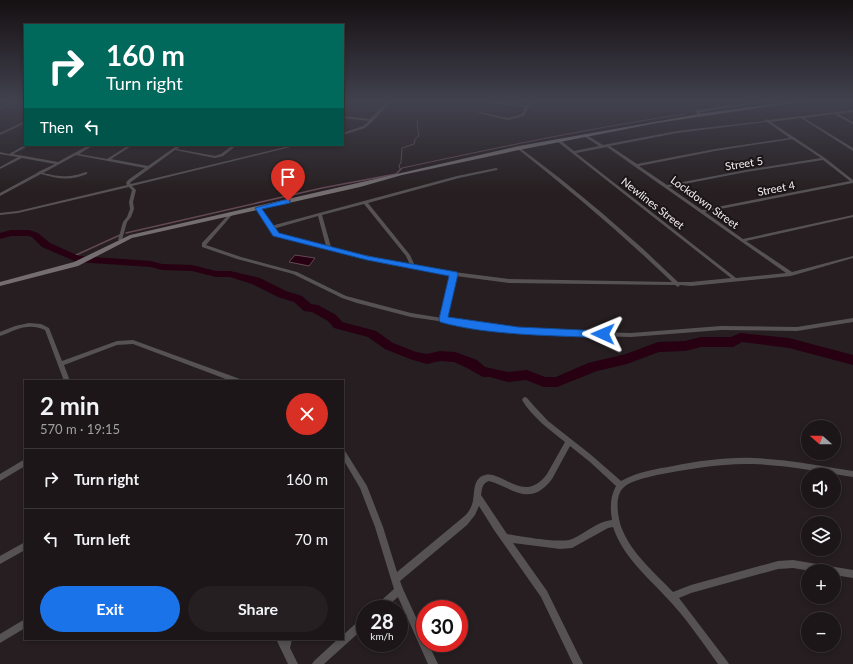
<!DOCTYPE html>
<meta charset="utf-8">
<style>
body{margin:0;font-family:Lato,sans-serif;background:#251f21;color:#f1f3f6;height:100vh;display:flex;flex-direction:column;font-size:15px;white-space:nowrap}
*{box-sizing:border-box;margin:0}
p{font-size:13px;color:#a09fa2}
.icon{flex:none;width:22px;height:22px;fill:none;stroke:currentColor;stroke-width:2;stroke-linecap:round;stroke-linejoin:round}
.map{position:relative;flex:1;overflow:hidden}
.side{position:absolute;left:24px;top:380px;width:320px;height:260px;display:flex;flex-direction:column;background:#1c1618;border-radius:0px;box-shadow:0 2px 6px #0003,0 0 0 1px #3a3537}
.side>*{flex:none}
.top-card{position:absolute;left:24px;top:24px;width:320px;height:122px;border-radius:0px;box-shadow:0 2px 6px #0003,0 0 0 1px #3a3537;background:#00695c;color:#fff;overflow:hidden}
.needle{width:26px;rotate:290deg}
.controls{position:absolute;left:801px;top:420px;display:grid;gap:8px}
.controls a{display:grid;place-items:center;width:40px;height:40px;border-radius:50%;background:#1c1618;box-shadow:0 2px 6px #0003,0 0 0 1px #3a3537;font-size:20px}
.speed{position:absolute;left:356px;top:600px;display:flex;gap:8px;font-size:20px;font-weight:700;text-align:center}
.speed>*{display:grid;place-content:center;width:52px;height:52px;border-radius:50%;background:#1c1618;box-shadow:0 2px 6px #0003,0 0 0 1px #3a3537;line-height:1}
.speed small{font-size:10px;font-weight:400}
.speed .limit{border:6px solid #d22;background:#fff;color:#111}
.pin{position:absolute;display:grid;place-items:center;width:34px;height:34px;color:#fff;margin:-41px -17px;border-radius:50% 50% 50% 0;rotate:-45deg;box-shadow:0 0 4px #0007}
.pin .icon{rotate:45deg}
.me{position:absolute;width:44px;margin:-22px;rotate:271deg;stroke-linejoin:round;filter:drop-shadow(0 0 3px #0008)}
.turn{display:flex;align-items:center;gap:14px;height:84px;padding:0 16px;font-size:18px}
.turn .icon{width:52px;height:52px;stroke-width:2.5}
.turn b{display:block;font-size:28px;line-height:34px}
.then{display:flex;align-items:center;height:38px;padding:0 16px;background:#0003;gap:8px;font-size:15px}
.round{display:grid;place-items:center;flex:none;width:42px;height:42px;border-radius:21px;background:#251f21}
.headline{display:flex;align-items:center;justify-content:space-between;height:68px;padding:0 16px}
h1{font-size:24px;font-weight:700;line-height:30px}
.button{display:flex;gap:8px;margin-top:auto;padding:8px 16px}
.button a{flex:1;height:46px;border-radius:24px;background:#1a73e8;color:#fff;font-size:16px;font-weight:700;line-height:46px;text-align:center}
.button a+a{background:#251f21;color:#f1f3f6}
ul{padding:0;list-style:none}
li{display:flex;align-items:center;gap:12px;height:60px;padding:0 16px;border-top:1px solid #3a3537}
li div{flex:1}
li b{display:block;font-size:15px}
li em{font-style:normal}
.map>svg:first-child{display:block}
.water{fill:#270112;stroke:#644855}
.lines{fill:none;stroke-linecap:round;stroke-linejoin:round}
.stream-far2{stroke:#644855;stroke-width:1}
.stream-far1{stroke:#644855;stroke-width:1.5}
.stream{stroke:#644855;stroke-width:2}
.river{fill:#270112;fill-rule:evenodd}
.street{fill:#565253;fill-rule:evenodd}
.secondary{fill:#746e70;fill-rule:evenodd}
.route{fill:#1a73e8;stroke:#114b97}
.labels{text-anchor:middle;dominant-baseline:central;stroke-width:4;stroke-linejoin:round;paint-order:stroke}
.far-street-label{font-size:11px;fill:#f4eff0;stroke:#1c1517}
</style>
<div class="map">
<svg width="853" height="664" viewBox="0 0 853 664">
<rect width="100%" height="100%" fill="#261e20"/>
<polygon class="water" points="295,255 315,258 309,266 289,262"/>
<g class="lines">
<g class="stream-far2">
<polyline points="0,108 21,101"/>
<polyline points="400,169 399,165 401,163 402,148 414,144 415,139 419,136 417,125 418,120"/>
<path d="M400,170L402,168C496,148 590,128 685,114"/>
</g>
<g class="stream-far1">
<polyline points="126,233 322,188 396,174 401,169"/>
<polyline points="74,256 120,235"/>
</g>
<polyline class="stream" points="72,257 76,255"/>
<polygon class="river" points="11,230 29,230 38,233 50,243 79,256 151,261 162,264 192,265 216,271 230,271 260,278 286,291 302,296 311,304 318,305 336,315 342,322 376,331 393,343 416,352 427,354 440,351 455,352 477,360 485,367 508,372 527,370 545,377 556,377 588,363 626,354 658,342 685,341 701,337 731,337 740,333 789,338 853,355 853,365 789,348 742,342 733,347 701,347 685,351 659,352 627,364 597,371 557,387 544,387 526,380 508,382 490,377 483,377 467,368 454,362 440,361 427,364 410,359 385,349 368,337 334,328 328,321 312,312 304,311 294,302 278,297 252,284 230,277 216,277 192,271 162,270 151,267 77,262 42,247 32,237 28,236 11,236 0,239 0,233"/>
<g class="street">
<polygon points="388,101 391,101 373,121 365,128 343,135 343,133 363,126 369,121 343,118 343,116 370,119"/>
<polygon points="484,101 492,101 526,105 532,102 532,101 535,101 536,102 528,107 524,116 508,120 478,113 480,112 508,118 522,114 525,107 485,102"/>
<polygon points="764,101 771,101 700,112 701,115 699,116 697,115 696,111 698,110"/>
<path d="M853,110V112L838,114L853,122V124L834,114L804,118L853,148V151L801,118L771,122L825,158L853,180V183L705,212L743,239L853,215V217L746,241L792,272L853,256V258L791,276L691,286L680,285L678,287L675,285L509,283L456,276L447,318L506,327L560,331L631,333L721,326L797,327L853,318V322L797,331L721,330L631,337L560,335L506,331L411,317L357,303L342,298L293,274L237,259L202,247V243L230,213H232V215L206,245L241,257L297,272L346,296L411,313L442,318L451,275L391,265L274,236L272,234L256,208L258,207H259L271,226L457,176L496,168L498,169L497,170L459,178L368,203L410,255L415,266L454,272L509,279L672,282C623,235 571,191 518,149V147H519L562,180L602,213L642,248L678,282H691L731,278L558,142V140H560L574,151L599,146L584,136L583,135L585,134L603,145L677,131L765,121V119L768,120ZM767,122L790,138L715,149L637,164L610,146L677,133ZM792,139L821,158L746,170L667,185L639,166L715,151ZM607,147L786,273L736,278L576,153ZM823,160L850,181L702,210L669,187L746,172ZM364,204L406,256L410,265L391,261L331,247L322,215ZM318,216L326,246L278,234L276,233L273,229Z"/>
<polygon points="25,121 25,123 0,135 0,133"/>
<path d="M25,145H30L13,154L58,162L89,145H94L79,154L107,159L129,145H133L111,159L148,166L178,145H182L177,149L215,156L221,154L233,145H237L223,156L215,158L175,150L131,182L130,183L131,184L293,145H299L132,186L136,190L133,202L134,209L131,217L127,222L122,240L120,241L118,240L123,222L127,217L130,209L129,202L132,190L129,187L18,213L0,215V213L18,211L127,185L126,183L128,180L145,168L76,155L43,173C61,177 69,178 86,172H87V174C70,181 58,179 41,174L0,196V193L37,173L38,172L55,164L22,158L0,169V167L18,157L0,154V152L9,154Z"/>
<path d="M29,323L41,324L49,328L62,361L117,341L133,340L240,379L241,381H231L133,344L117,345L64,365L70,381H64L45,330C28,322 16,330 0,336V332L15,326Z"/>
<path d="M525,397L527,398L534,406L548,421L590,454L621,481C637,472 656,469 673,466C699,461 726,457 753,458C786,459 820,466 853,471V477C820,472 787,465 753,464C723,463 687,469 657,475C646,478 631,480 623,488C614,497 618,519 622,529C632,554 655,573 673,592L691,585L778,561L793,560L853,570V578L834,575V571H811L793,568L778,569L691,593L679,598L727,661L729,664H718C704,645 691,625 675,607C654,582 624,560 613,527L608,528L572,548L560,549L513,543L547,591L583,664H573L541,597L494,530L479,506L475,515L467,525L400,581L403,589L425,637V643H428L438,664H428L398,597L384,609H374L375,606L394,589L375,527L360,488L343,459V450L345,451L367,486L383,527L397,572L461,519C465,516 469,512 471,507C476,498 471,482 482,476C501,466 522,507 547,474L565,442C550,430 532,417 522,400L523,398ZM570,446L590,462L616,486C610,497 610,508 612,520C597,521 585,534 572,539C562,544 520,536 507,534L481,495C482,489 482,483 489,481C513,488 530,508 552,479Z"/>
<polygon points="25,459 25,466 0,481 0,474"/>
<polygon points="25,542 25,550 0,564 0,556"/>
<polygon points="365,617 365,627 324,664 312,664 314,661 338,639 343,639 343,635 362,618"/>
<polygon points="25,619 25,628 0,643 0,634"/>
<polygon points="276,639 292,639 290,648 298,664 288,664"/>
</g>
<polygon class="secondary" points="796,101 807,101 657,123 519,150 402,175 360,187 132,238 78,266 0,286 0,282 74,262 130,235 519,146 699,114"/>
</g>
<linearGradient id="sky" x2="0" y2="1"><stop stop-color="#151012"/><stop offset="0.52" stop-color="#41414e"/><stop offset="1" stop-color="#41414e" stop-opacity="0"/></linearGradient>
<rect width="853" height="194" fill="url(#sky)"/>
<path class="route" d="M288,199L290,200V203L262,209L279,233L367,256L457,272L458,274L448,317L518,327L603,331L608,334L603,338C552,335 489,336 440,322L439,319L449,276L367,260L273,236L255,208Z"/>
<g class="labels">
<g class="far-street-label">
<text transform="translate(744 163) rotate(-9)">Street 5</text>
<text transform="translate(776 188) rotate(-11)">Street 4</text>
<text transform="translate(705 202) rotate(36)">Lockdown Street</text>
<text transform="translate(653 203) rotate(38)">Newlines Street</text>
</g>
</g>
</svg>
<div class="controls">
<a><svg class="needle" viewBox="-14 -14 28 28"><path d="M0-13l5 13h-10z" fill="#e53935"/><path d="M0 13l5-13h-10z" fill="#a09fa2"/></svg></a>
<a><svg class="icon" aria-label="sound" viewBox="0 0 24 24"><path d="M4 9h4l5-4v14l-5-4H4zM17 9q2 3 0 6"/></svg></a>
<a><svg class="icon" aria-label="layers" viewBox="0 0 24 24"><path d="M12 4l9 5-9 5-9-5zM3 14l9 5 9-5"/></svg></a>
<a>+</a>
<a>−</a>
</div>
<div class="speed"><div>28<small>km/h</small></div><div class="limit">30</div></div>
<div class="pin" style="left:288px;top:201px;background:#d93025"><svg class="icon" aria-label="arrive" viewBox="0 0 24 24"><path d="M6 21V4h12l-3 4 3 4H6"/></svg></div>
<svg class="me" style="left:603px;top:334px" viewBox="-20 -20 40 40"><path d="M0-17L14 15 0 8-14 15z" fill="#1a73e8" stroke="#fff" stroke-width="4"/></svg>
<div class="top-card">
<div class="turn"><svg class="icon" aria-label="right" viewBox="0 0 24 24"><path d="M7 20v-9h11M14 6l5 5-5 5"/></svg><div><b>160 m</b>Turn right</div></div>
<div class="then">Then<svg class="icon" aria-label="left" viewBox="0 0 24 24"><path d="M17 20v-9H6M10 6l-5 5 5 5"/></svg></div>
</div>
<section class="side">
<div class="headline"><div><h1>2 min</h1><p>570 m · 19:15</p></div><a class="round" style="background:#d93025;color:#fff"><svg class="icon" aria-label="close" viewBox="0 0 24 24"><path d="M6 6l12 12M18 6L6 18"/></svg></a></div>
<ul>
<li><svg class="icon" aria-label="right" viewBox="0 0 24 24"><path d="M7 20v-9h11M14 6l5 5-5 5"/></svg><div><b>Turn right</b></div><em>160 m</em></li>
<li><svg class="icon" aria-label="left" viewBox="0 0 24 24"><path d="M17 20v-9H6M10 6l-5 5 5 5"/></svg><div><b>Turn left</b></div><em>70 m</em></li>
</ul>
<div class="button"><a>Exit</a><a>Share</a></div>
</section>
</div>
